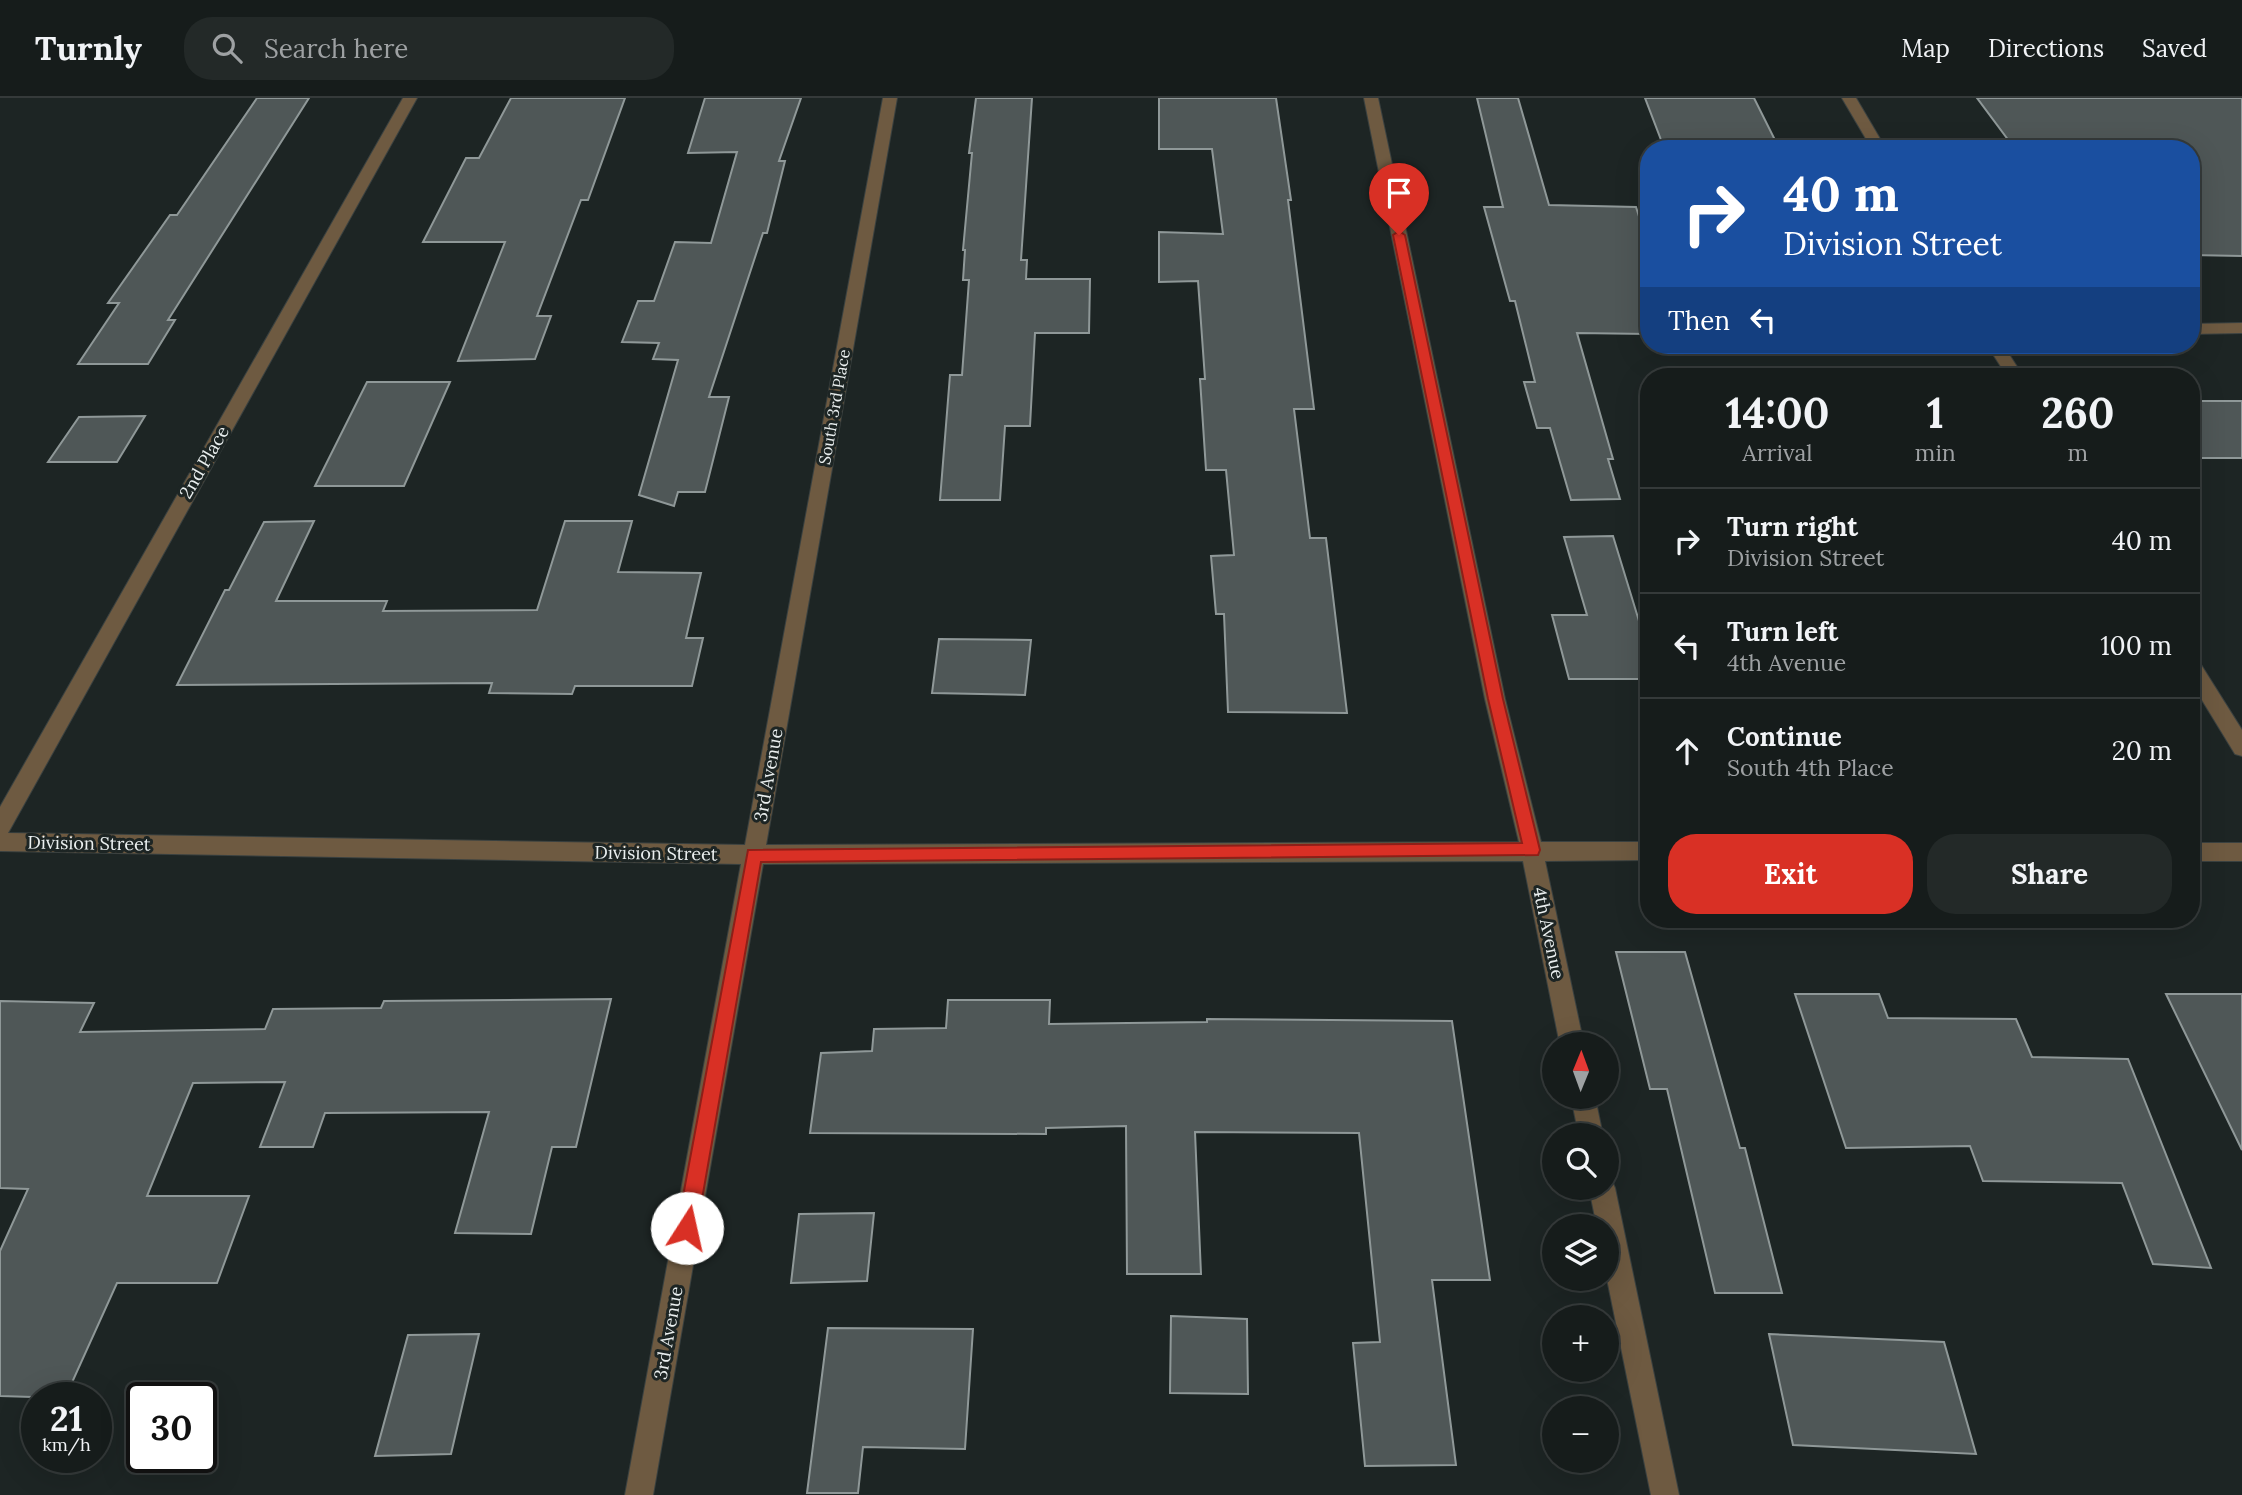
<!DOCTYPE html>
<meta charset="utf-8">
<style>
body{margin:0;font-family:Lora,serif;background:#232928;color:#f1f3f6;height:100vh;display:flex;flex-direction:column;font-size:26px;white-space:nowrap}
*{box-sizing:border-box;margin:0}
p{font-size:23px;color:#9ea1a3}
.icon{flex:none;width:38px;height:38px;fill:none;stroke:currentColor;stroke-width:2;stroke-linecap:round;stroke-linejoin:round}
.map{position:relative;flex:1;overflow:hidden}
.details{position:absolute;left:1640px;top:270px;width:560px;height:560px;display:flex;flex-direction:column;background:#161c1b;border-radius:28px;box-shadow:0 7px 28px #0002,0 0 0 2px #353a3a}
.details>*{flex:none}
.guide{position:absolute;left:1640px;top:42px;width:560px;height:214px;border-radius:28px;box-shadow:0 7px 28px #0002,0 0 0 2px #353a3a;background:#1a4fa0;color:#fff;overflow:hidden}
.needle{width:46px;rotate:1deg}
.tools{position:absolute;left:1542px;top:934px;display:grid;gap:14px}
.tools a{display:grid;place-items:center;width:77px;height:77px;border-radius:50%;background:#161c1b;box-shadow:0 7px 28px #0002,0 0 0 2px #353a3a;font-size:35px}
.speed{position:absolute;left:21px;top:1284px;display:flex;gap:14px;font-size:35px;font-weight:700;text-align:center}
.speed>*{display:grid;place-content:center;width:91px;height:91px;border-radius:50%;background:#161c1b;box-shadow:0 7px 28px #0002,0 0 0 2px #353a3a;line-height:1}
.speed small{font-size:18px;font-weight:400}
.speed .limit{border:4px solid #111;border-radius:10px;background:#fff;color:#111}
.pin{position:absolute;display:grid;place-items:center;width:60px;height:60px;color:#fff;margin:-72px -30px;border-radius:50% 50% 50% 0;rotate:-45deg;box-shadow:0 0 7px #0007}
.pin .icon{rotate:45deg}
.me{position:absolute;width:77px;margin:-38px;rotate:10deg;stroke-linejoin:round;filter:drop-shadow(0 0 5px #0008)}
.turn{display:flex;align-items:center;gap:24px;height:147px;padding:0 28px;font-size:32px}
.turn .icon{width:91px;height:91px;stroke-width:2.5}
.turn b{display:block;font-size:49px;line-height:60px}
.then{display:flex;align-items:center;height:66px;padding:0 28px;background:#0003;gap:14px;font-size:26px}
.eta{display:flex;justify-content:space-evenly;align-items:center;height:119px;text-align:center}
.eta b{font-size:42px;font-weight:700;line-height:49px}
.cta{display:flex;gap:14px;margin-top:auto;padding:14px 28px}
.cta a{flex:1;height:80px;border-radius:28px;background:#d93025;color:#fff;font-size:28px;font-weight:700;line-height:80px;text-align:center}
.cta a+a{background:#232928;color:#f1f3f6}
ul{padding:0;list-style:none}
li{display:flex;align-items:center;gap:21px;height:105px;padding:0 28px;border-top:2px solid #353a3a}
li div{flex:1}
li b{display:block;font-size:26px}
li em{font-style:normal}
header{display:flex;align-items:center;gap:42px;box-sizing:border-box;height:98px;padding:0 35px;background:#161c1b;border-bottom:2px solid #353a3a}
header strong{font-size:33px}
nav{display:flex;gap:38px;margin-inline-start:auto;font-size:24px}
.search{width:490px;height:63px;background:#232928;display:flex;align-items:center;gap:18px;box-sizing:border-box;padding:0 24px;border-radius:28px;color:#9ea1a3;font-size:26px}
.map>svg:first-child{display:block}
.building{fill:#4f5757;stroke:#8f9898;stroke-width:2}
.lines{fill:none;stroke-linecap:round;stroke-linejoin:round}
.street-casing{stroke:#3a4140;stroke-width:2}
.street{fill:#6e5a41;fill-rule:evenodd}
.route{fill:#d93025;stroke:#8d1f18;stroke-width:2}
.labels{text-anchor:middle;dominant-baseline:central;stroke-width:6;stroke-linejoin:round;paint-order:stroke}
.far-street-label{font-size:16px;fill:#eaefef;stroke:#1d2524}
.street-label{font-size:18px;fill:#eaefef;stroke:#1d2524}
</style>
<header>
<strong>Turnly</strong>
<div class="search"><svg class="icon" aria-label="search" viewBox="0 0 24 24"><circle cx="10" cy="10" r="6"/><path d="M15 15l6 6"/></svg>Search here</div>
<nav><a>Map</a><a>Directions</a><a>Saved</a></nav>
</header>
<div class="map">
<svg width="2242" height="1397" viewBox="0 0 2242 1397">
<rect width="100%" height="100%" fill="#1d2524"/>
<g class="building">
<polygon points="257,0 309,0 168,222 175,222 148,266 78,266 119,205 108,205 170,117 177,117"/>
<polygon points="511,0 625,0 588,102 581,102 537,218 551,218 535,261 458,263 505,144 423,144 466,60 479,60"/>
<polygon points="705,0 801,0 779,63 785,63 767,135 763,135 709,299 729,299 705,394 678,394 674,408 639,397 678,262 653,261 659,245 622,244 638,203 654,203 675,144 711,145 737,54 688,55"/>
<polygon points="976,0 1032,0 1021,162 1027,162 1026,181 1090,181 1089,235 1035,235 1030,328 1005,328 1000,402 940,402 950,277 962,277 969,182 963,182 965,152 963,152 972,55 969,55"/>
<polygon points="1159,0 1276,0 1291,102 1288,102 1314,311 1294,311 1310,440 1326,440 1347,615 1228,614 1224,516 1216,516 1211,458 1234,457 1226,372 1206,372 1200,281 1205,281 1198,183 1159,184 1159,134 1223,136 1212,51 1159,51"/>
<polygon points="1477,0 1518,0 1549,107 1636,109 1648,147 1648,236 1577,235 1613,361 1608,361 1620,401 1571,402 1550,330 1537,330 1524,284 1535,284 1515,203 1510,203 1484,109 1503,109"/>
<polygon points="1645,0 1754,0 1777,46 1663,47"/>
<polygon points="1977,0 2242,0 2242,158 2191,157 2191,51 2015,51"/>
<polygon points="367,284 450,284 404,388 315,388"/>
<rect x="2191" y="303" width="51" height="57"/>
<polygon points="145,318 117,364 48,364 79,319"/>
<polygon points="314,423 276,503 387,503 383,513 537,512 565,423 632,423 618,474 701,475 686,540 703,540 692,588 575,588 572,596 489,595 492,585 177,587 225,492 229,492 264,424"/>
<polygon points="1613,438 1643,536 1648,536 1648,581 1569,581 1552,517 1587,517 1564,439"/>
<polygon points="939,541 1031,542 1025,597 932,595"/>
<polygon points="1616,854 1685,854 1740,1050 1745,1050 1782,1195 1715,1195 1667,991 1650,991"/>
<polygon points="1795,896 1879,896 1888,920 2016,921 2032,959 2128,961 2211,1170 2153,1166 2122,1085 1983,1083 1970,1048 1846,1050"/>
<polygon points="2166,896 2242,896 2242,1052"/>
<polygon points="611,901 576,1049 552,1049 531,1136 455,1135 489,1014 325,1015 313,1049 260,1049 285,984 193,985 147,1098 249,1098 217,1185 117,1185 65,1300 0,1298 0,1153 28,1091 0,1090 0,903 94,905 80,934 265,931 273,911 381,910 384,903"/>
<polygon points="948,902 1050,902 1049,926 1207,924 1207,921 1452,923 1490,1182 1432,1182 1456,1367 1365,1368 1353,1245 1380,1244 1359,1035 1195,1034 1201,1176 1127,1176 1126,1028 1046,1030 1046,1036 810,1035 821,955 872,953 874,931 946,930"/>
<polygon points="874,1115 867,1183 791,1185 799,1116"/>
<polygon points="1171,1218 1247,1221 1248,1296 1170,1295"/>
<polygon points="828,1230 973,1231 965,1351 863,1349 858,1395 807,1395"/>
<polygon points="479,1236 451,1356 375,1358 408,1237"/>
<polygon points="1769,1236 1944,1244 1976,1356 1793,1347"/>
</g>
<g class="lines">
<g class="street-casing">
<g id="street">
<polygon points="403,0 417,0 8,735 745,747 883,0 897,0 766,747 1519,744 1485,601 1364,0 1378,0 1505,601 1541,744 1648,744 1648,762 1545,763 1584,947 1560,947 1523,763 763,766 653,1397 625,1397 741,766 0,753 0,709"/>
<polygon points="1842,0 1856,0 1886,51 1872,51"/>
<polygon points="2242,225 2242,235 2191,236 2191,226"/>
<polygon points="1987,247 2003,247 2023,278 2007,278"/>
<polygon points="2191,559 2198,562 2242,632 2242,658 2235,656 2191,584"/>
<rect x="2191" y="745" width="51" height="18"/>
<polygon points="1571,999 1595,999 1603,1038 1579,1038"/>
<polygon points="1606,1079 1611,1081 1615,1090 1679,1397 1651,1397 1606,1176 1606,1129 1597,1129 1589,1090 1606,1090"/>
</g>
</g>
<use href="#street" class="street"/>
</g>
<polygon class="route" points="1399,133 1405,137 1503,601 1540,752 1538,757 761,764 697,1130 694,1137 687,1140 680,1137 677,1130 748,752 1522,745 1488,601 1393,137"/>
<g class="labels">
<g class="far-street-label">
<text transform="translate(834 309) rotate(-80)">South 3rd Place</text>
</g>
<g class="street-label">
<text transform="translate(204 364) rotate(-60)">2nd Place</text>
<text transform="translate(768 677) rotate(-80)">3rd Avenue</text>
<text transform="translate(89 745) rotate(1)">Division Street</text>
<text transform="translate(656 755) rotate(1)">Division Street</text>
<text transform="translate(1549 835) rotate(78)">4th Avenue</text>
<text transform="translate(668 1235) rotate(-80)">3rd Avenue</text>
</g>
</g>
</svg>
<div class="tools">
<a><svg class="needle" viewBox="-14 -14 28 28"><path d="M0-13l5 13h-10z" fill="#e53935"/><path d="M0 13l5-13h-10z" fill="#9ea1a3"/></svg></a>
<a><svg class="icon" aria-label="search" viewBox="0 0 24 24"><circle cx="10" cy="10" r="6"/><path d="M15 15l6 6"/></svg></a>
<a><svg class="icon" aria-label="layers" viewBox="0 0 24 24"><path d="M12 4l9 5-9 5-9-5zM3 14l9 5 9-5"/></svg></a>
<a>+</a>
<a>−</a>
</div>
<div class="speed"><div>21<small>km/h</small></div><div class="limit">30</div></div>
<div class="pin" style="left:1399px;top:137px;background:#d93025"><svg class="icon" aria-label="arrive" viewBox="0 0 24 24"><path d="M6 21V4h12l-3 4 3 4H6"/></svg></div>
<svg class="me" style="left:687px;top:1130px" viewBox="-20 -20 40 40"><circle r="19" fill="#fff"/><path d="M0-13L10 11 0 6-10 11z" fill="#d93025"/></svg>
<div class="guide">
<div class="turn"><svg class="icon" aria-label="right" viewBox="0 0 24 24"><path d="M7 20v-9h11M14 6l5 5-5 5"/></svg><div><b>40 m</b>Division Street</div></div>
<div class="then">Then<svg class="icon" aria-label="left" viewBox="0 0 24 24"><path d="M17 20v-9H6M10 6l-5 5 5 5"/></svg></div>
</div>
<section class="details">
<div class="eta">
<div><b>14:00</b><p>Arrival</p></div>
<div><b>1</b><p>min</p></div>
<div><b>260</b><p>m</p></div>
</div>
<ul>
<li><svg class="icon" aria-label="right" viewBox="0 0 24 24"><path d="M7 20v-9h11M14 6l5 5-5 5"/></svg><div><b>Turn right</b><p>Division Street</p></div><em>40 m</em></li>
<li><svg class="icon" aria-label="left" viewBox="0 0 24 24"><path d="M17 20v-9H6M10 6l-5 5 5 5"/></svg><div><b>Turn left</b><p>4th Avenue</p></div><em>100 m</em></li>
<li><svg class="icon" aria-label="ahead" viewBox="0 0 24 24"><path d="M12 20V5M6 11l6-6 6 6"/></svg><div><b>Continue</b><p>South 4th Place</p></div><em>20 m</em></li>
</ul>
<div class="cta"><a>Exit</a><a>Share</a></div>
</section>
</div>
